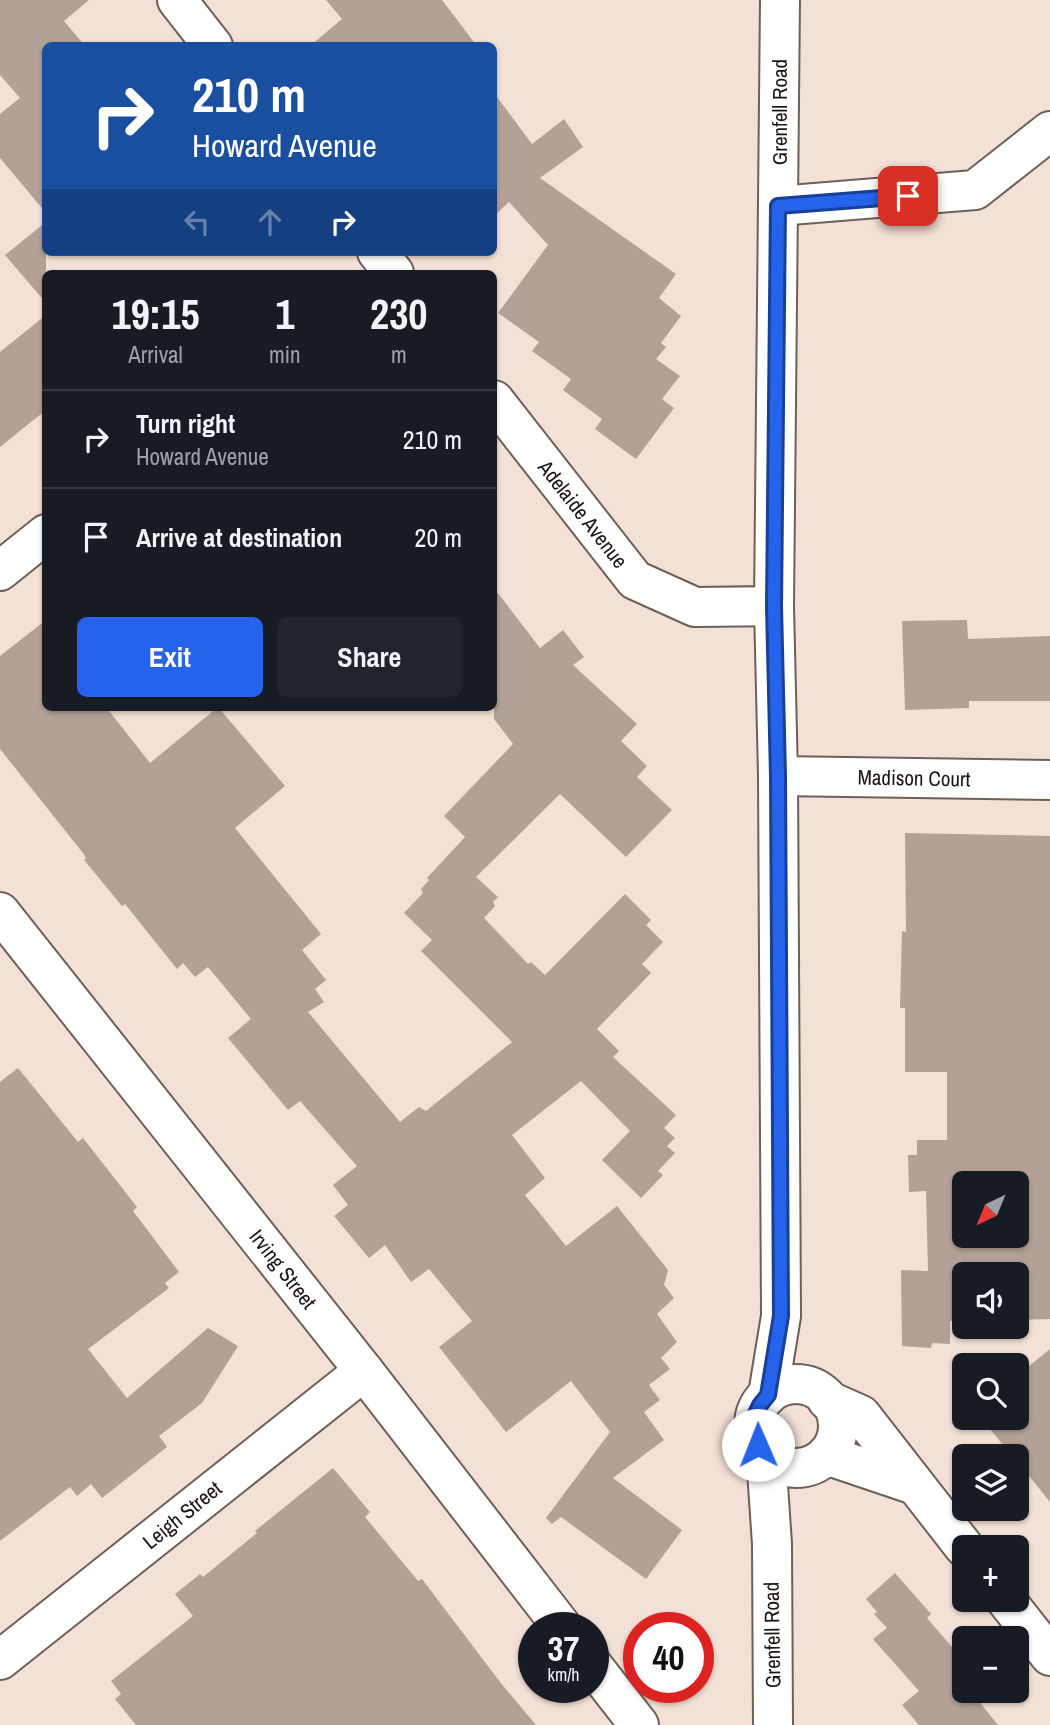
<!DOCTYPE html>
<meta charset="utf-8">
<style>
body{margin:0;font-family:"Archivo Narrow",sans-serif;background:#20242c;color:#f1f3f6;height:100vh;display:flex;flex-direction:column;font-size:26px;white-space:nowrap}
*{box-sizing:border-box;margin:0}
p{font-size:23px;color:#9ea1a6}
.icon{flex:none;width:38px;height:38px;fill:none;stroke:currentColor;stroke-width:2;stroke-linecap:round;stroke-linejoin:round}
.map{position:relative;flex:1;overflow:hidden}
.details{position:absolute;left:42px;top:270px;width:455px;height:441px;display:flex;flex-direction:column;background:#171b24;border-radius:10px;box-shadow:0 2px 5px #0004}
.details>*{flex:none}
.guide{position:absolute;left:42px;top:42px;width:455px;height:214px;border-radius:10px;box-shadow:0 2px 5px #0004;background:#1a4fa0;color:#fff;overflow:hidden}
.needle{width:46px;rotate:223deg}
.buttons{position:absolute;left:952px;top:1171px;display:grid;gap:14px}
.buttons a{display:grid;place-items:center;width:77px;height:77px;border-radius:10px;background:#171b24;box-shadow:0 2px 5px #0004;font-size:35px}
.speed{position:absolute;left:518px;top:1612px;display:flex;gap:14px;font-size:35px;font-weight:700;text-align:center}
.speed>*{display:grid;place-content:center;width:91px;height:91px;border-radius:50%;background:#171b24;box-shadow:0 2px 5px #0004;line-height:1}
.speed small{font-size:18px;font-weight:400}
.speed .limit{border:10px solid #d22;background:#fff;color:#111}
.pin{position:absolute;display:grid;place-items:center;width:60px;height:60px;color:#fff;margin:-30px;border-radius:14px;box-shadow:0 4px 10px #0006}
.me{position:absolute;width:77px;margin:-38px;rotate:359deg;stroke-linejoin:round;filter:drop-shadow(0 0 5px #0008)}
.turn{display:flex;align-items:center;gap:24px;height:147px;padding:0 35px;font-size:32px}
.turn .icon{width:91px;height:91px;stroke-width:2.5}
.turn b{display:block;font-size:49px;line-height:60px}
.lanes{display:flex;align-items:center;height:66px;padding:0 35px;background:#0003;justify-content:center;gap:35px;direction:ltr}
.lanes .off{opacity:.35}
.eta{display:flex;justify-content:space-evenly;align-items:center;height:119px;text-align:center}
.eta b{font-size:42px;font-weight:700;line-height:49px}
.cta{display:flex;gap:14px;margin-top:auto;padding:14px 35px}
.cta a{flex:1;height:80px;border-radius:10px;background:#2563eb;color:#fff;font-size:28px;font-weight:700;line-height:80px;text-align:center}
.cta a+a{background:#20242c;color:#f1f3f6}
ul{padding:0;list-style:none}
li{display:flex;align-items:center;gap:21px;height:98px;padding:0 35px;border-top:2px solid #363941}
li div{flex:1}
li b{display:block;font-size:26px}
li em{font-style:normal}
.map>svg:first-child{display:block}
.building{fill:#b3a197;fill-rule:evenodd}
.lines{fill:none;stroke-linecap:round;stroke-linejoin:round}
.minor-casing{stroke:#6f6056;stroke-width:42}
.tertiary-casing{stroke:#6f6056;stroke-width:42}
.minor{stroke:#fff;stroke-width:38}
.tertiary{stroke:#fff;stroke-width:38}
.route-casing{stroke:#184099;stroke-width:18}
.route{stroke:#2563eb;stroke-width:12}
.labels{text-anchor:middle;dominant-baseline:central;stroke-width:7;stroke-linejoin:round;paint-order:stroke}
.street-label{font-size:21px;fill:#1c1612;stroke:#fff}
</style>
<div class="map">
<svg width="1050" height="1725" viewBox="0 0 1050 1725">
<rect width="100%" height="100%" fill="#f3e0d6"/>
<g class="building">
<polygon points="0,0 89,0 64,21 85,46 46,46 46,213 0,158 0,114 20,98 0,75"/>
<polygon points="326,0 442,0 477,46 310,46 342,19"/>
<polygon points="494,93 532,144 564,119 583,147 540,178 676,274 659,298 681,316 661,343 666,347 656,359 680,376 662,399 674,408 636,459 595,429 602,419 563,390 571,379 532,351 539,342 498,313 548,245 509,202 494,216"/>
<polygon points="46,222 46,303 5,255"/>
<polygon points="46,315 46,410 0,447 0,352"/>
<polygon points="494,588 540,648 563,630 584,657 573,665 637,724 621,741 647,766 637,777 672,810 626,857 560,794 476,877 498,897 493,902 495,906 484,918 528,964 531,962 545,975 625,894 651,920 646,925 663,942 642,964 651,973 597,1029 619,1051 613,1057 676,1115 664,1128 675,1138 667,1146 675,1153 658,1171 663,1175 641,1198 602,1160 630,1131 581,1081 512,1135 545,1178 525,1195 566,1246 617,1206 668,1270 664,1285 674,1298 657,1314 677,1342 661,1358 670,1369 649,1385 660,1400 644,1412 664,1440 613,1478 682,1530 646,1579 561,1517 552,1524 546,1518 610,1432 571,1381 506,1432 439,1347 472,1321 429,1269 411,1282 385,1245 369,1258 334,1216 348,1205 333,1185 357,1166 300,1101 288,1110 228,1038 251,1019 208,967 195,977 183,963 177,969 125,904 122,906 84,860 86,858 83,853 0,749 0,656 46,620 46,707 106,707 150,763 218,707 285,786 235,828 321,934 302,950 326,980 315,989 324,1002 308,1012 400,1122 419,1107 426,1111 512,1042 421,951 432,940 404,913 423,893 421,889 429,880 427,878 465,837 444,816 513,744 494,719"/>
<polygon points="967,620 968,639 1050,636 1050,701 969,701 969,708 905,710 902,621"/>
<path d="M905,833L1050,836V1319L1017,1320V1274H964V1322L950,1321V1344L932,1343L931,1348L902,1346L901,1270L928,1271L926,1191L909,1192L908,1155H917V1140H947V1072H905V1008H900L902,931L906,932ZM964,1183H1017V1236H964Z"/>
<polygon points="18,1068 78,1142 83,1138 137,1207 133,1211 179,1272 165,1283 169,1288 88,1349 127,1398 208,1328 238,1346 202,1403 159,1436 167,1447 102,1498 91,1484 77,1496 70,1487 0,1541 0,1082"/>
<polygon points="1050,1349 1050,1502 1017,1461 1017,1456 1012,1456 981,1418 1017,1418 1017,1376"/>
<polygon points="333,1468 370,1512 365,1517 418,1581 422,1579 500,1682 536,1725 136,1725 115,1699 121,1694 111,1681 193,1616 175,1594 200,1574 203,1577 257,1533 255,1531"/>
<polygon points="895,1573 931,1614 927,1618 964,1661 964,1690 970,1690 998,1725 919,1725 902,1705 919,1691 873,1639 887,1628 874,1614 877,1612 866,1599"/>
</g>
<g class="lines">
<g class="minor-casing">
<g id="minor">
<polyline points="177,0 213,46"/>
<polyline points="778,206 975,190 1050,131"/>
<polyline points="377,252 394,273"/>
<polyline points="494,400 635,580 695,607 774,606"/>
<polyline points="0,571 46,534"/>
<polyline points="778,776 1050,780"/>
<polyline points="0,912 364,1371 563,1628"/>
<polyline points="827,1400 861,1415 964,1547"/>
<polyline points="826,1455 915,1485"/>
<polyline points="1006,1600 1050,1656"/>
<polyline points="0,1660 364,1371"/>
<polyline points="593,1666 639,1725"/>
</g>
</g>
<g class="tertiary-casing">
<g id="tertiary">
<circle cx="796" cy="1426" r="42"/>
<polyline points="768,1395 781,1316 778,776 774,606 780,0"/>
<polyline points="766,1456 772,1544 773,1725"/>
</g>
</g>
<use href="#minor" class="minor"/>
<use href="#tertiary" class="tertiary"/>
</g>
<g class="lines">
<g class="route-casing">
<polyline id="route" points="758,1445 754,1431 754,1418 760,1405 768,1395 781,1316 778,776 774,606 778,206 908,196"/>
</g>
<use href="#route" class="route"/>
</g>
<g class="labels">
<g class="street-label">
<text transform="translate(779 112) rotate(-90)">Grenfell Road</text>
<text transform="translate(583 514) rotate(52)">Adelaide Avenue</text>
<text transform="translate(914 778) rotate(1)">Madison Court</text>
<text transform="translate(283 1269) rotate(52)">Irving Street</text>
<text transform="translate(182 1515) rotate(-39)">Leigh Street</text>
<text transform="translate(772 1635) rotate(-91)">Grenfell Road</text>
</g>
</g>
</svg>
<div class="buttons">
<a><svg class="needle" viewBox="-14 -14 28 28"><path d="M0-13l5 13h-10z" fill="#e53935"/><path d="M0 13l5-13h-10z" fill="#9ea1a6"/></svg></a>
<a><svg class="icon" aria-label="sound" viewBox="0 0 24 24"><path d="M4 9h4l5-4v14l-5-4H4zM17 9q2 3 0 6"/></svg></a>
<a><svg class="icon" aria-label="search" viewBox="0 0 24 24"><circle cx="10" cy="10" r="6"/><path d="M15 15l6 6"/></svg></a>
<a><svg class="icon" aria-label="layers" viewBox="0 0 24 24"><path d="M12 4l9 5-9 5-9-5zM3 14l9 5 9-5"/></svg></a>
<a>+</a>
<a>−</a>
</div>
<div class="speed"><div>37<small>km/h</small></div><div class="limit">40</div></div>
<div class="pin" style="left:908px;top:196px;background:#d93025"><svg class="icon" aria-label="arrive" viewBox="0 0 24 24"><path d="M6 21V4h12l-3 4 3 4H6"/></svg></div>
<svg class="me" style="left:758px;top:1445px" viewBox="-20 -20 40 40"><circle r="19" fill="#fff"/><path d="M0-13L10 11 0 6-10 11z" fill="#2563eb"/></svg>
<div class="guide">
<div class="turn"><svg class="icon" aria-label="right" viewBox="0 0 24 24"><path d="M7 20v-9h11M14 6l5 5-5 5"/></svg><div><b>210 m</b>Howard Avenue</div></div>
<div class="lanes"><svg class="icon off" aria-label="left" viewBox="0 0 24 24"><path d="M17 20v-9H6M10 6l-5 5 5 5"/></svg><svg class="icon off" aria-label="ahead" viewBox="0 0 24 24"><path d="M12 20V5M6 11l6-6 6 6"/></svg><svg class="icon" aria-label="right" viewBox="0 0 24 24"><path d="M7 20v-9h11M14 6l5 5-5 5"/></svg></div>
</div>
<section class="details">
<div class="eta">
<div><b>19:15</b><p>Arrival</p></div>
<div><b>1</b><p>min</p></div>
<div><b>230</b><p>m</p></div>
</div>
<ul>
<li><svg class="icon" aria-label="right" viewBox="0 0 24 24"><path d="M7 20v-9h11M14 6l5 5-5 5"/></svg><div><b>Turn right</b><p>Howard Avenue</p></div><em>210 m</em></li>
<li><svg class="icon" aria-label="arrive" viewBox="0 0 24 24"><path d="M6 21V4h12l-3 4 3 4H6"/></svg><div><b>Arrive at destination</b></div><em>20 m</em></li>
</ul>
<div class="cta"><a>Exit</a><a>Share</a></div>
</section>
</div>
